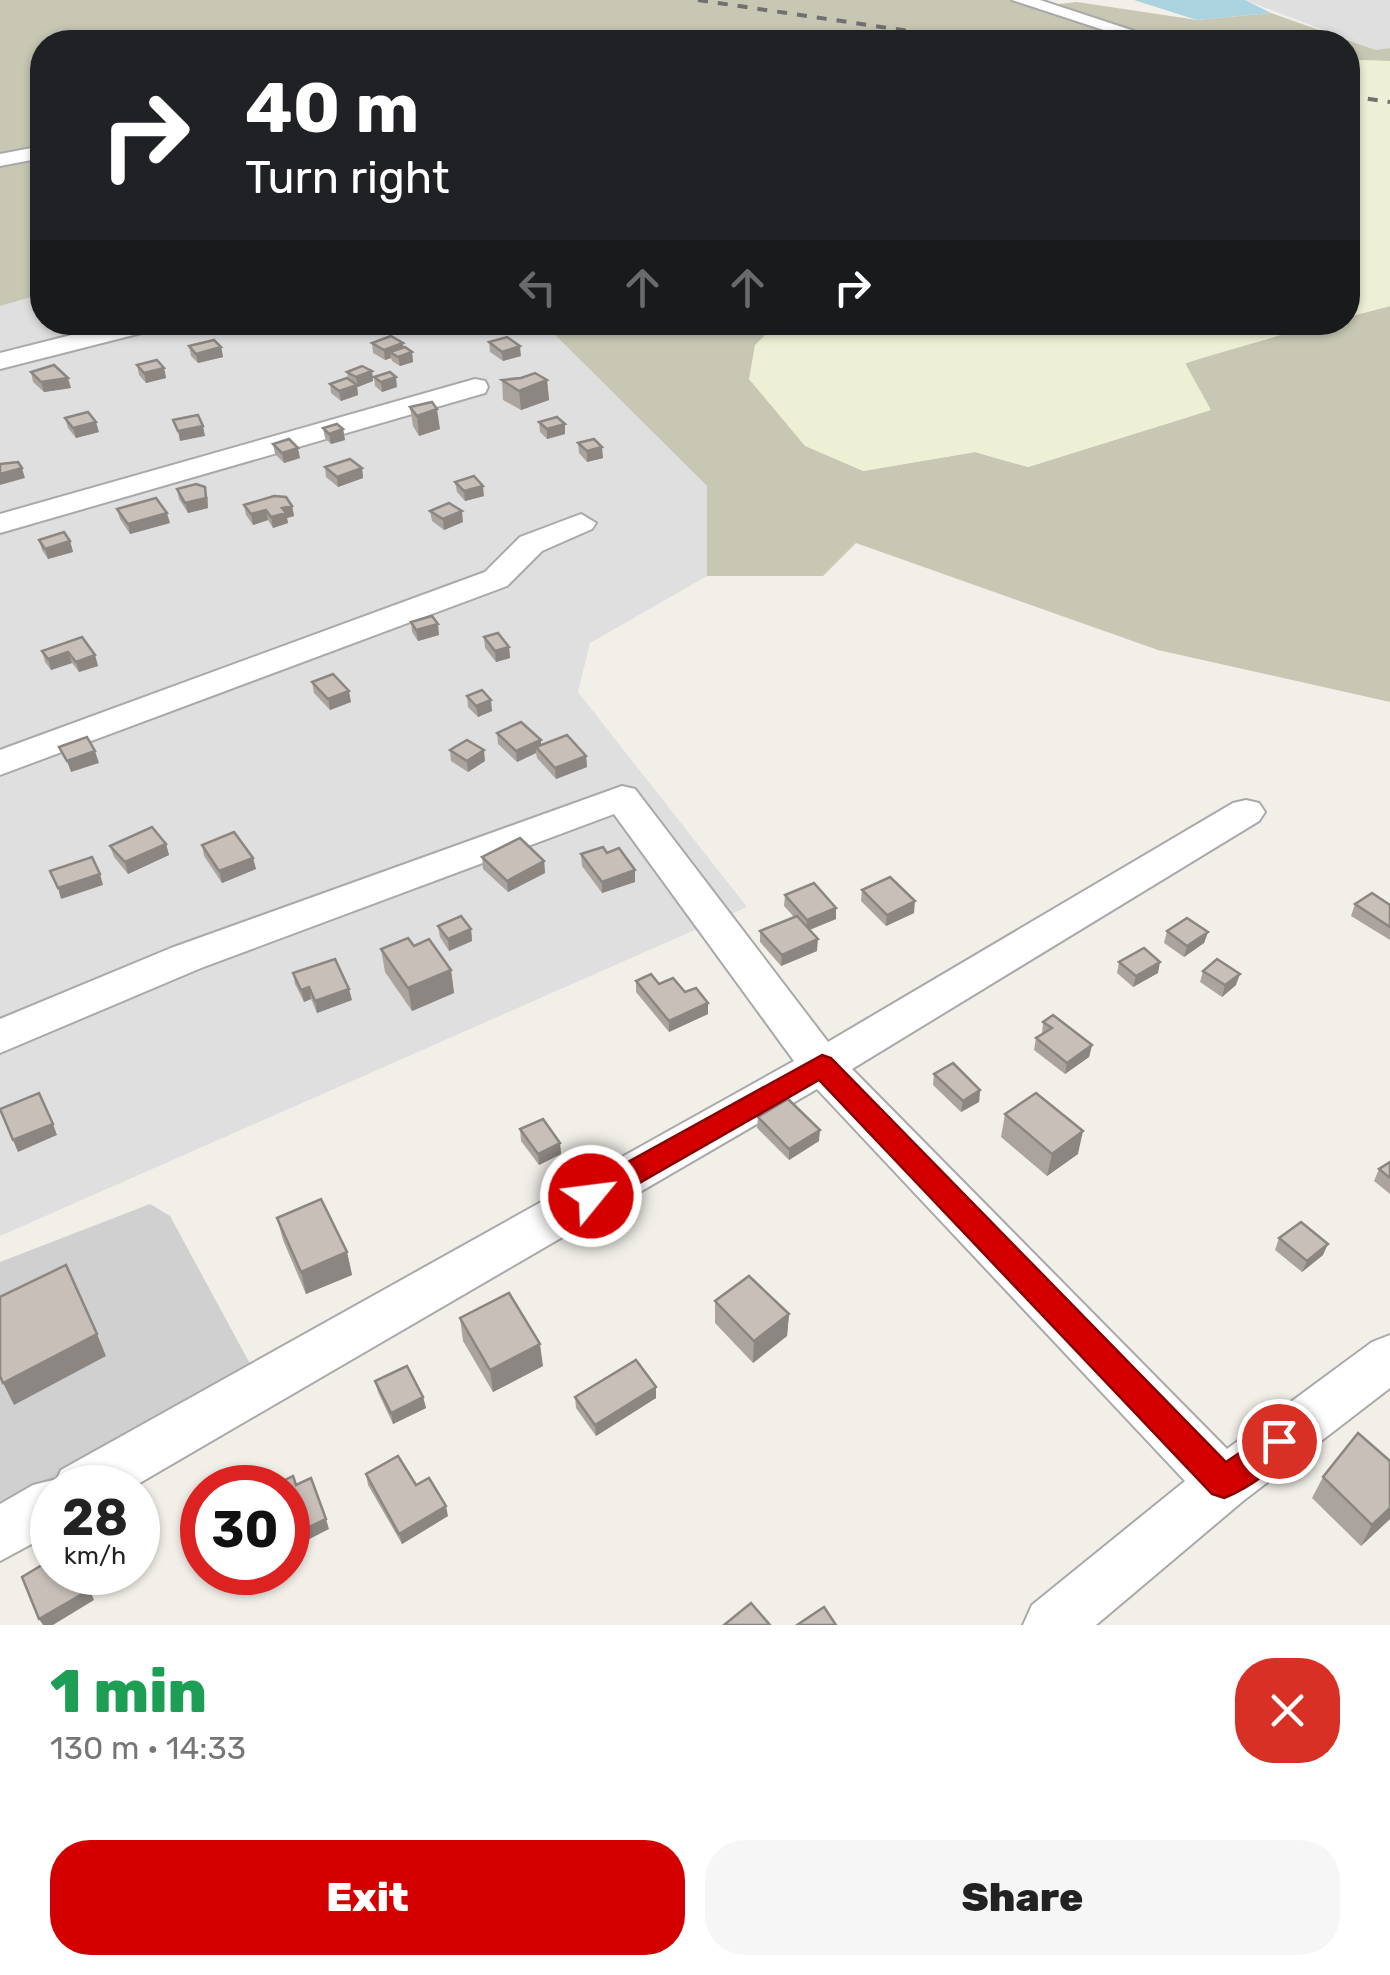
<!DOCTYPE html>
<meta charset="utf-8">
<style>
body{margin:0;font-family:Rubik,sans-serif;background:#f6f6f6;color:#222;height:100vh;display:flex;flex-direction:column;font-size:38px;white-space:nowrap}
*{box-sizing:border-box;margin:0}
p{font-size:32px;color:#767676}
.icon{flex:none;width:55px;height:55px;fill:none;stroke:currentColor;stroke-width:2;stroke-linecap:round;stroke-linejoin:round}
.map{position:relative;height:1625px;overflow:hidden}
.side{display:flex;flex-direction:column;background:#fff;flex:1}
.side>*{flex:none}
.banner{position:absolute;left:30px;top:30px;width:1330px;height:305px;border-radius:40px;box-shadow:0 2px 8px #0004;background:#202124;color:#fff;overflow:hidden}
.speed{position:absolute;left:30px;top:1465px;display:flex;gap:20px;font-size:50px;font-weight:700;text-align:center}
.speed>*{display:grid;place-content:center;width:130px;height:130px;border-radius:50%;background:#fff;box-shadow:0 2px 8px #0004;line-height:1}
.speed small{font-size:25px;font-weight:400}
.speed .limit{border:15px solid #d22;background:#fff;color:#111}
.pin{position:absolute;display:grid;place-items:center;width:85px;height:85px;color:#fff;margin:-42px;border:5px solid #fff;border-radius:50%;box-shadow:0 2px 10px #0007}
.me{position:absolute;width:110px;margin:-55px;rotate:61deg;stroke-linejoin:round;filter:drop-shadow(0 0 8px #0008)}
.turn{display:flex;align-items:center;gap:35px;height:210px;padding:0 50px;font-size:45px}
.turn .icon{width:130px;height:130px;stroke-width:2.5}
.turn b{display:block;font-size:70px;line-height:85px}
.lanes{display:flex;align-items:center;height:95px;padding:0 50px;background:#0003;justify-content:center;gap:50px;direction:ltr}
.lanes .off{opacity:.35}
.round{display:grid;place-items:center;flex:none;width:105px;height:105px;border-radius:40px;background:#f6f6f6}
.head{display:flex;align-items:center;justify-content:space-between;height:170px;padding:0 50px}
h1{font-size:60px;font-weight:800;line-height:75px;color:#1e9e55}
.cta{display:flex;gap:20px;margin-top:auto;padding:20px 50px}
.cta a{flex:1;height:115px;border-radius:40px;background:#d40000;color:#fff;font-size:40px;font-weight:800;line-height:115px;text-align:center}
.cta a+a{background:#f6f6f6;color:#222}
.map>svg:first-child{display:block}
.residential{fill:#e0dfdf}
.religious{fill:#d0d0d0}
.construction{fill:#c7c7b4}
.farmland{fill:#eef0d5}
.water{fill:#aad3df}
.lines{fill:none;stroke-linecap:round;stroke-linejoin:round}
.minor-casing{stroke:#a9a9a9;stroke-width:4}
.minor{fill:#fff;fill-rule:evenodd}
.rail{stroke:#707070;stroke-width:4;stroke-dasharray:10 10;stroke-linecap:butt}
.wall{fill:#aba49e}
.shaded-wall{fill:#8b8681}
.building{fill:#c7bfb8;stroke:#8b8681;stroke-width:2.5}
.route{fill:#d40000;stroke:#8a0000;stroke-width:2.5}
</style>
<div class="map">
<svg width="1390" height="1625" viewBox="0 0 1390 1625">
<rect width="100%" height="100%" fill="#f2efe9"/>
<g class="residential">
<polygon points="1245,0 1390,0 1390,48 1376,50"/>
<polygon points="42,294 42,322 543,323 707,486 707,576 590,643 578,692 747,907 0,1236 0,306"/>
</g>
<polygon class="religious" points="150,1204 170,1216 261,1384 52,1488 52,1503 0,1533 0,1262"/>
<g class="construction">
<polygon points="0,0 1021,0 1040,6 1077,2 1197,20 1271,13 1376,50 1390,48 1390,61 1348,60 1348,42 42,42 42,294 0,306"/>
<polygon points="1390,306 1390,702 1158,650 856,543 823,576 707,576 707,486 543,323 837,323 796,328 749,379 778,411 863,471 975,452 1028,467 1210,410 1184,364 1264,337 1323,323 1348,322 1348,317"/>
</g>
<g class="farmland">
<polygon points="1348,60 1390,61 1390,306 1348,317"/>
<polygon points="837,323 837,322 1323,323 1185,363 1211,410 1028,467 975,452 863,471 805,446 749,379 755,345 766,334"/>
</g>
<polygon class="water" points="1134,0 1245,0 1271,13 1197,20"/>
<g class="lines">
<g class="minor-casing">
<g id="minor">
<polygon points="1012,0 1040,0 1134,31 1119,35"/>
<polygon points="42,146 42,158 0,166 0,154"/>
<polygon points="123,322 168,322 165,327 0,369 0,353"/>
<polygon points="475,379 485,381 488,387 485,393 0,533 0,514"/>
<polygon points="581,514 596,523 592,529 542,551 507,586 0,775 0,750 485,572 520,537"/>
<polygon points="622,786 635,789 828,1042 1233,803 1246,800 1259,803 1265,812 1259,821 852,1069 1227,1449 1372,1342 1390,1335 1390,1388 1243,1501 1096,1625 1023,1625 1032,1605 1185,1481 817,1089 131,1488 52,1488 52,1533 0,1561 0,1504 33,1485 57,1479 61,1470 794,1061 614,814 201,968 0,1053 0,1019 171,948"/>
</g>
</g>
<use href="#minor" class="minor"/>
<g class="rail">
<polyline points="698,0 984,42"/>
<polyline points="1348,96 1390,102"/>
</g>
</g>
<g class="wall">
<polygon points="489,342 521,356 503,361 490,352"/>
<polygon points="372,343 403,343 403,347 412,352 413,362 400,366 392,361 391,358 385,360 373,353"/>
<polygon points="189,346 221,347 223,357 198,363 191,356"/>
<polygon points="137,365 164,368 166,378 146,383 139,375"/>
<polygon points="372,371 373,381 357,387 358,395 341,401 331,393 330,384 348,378 347,372"/>
<polygon points="31,372 71,388 44,392 33,382"/>
<polygon points="374,377 397,387 382,392 375,386"/>
<polygon points="502,380 547,380 549,400 521,410 503,400"/>
<polygon points="410,407 440,429 419,436 413,426"/>
<polygon points="65,418 99,432 76,438 68,428"/>
<polygon points="539,422 565,424 565,434 547,439 540,432"/>
<polygon points="323,428 343,429 345,440 331,444 325,438"/>
<polygon points="578,443 603,458 587,462 579,453"/>
<polygon points="273,444 300,458 284,463 275,454"/>
<polygon points="325,467 362,468 363,478 338,487 326,477"/>
<polygon points="455,482 484,496 465,501 457,492"/>
<polygon points="177,489 208,497 208,508 188,513 179,499"/>
<polygon points="244,505 292,506 294,516 287,518 288,523 273,528 268,520 253,525 246,515"/>
<polygon points="117,509 170,523 130,534 120,519"/>
<polygon points="430,511 463,522 444,530 432,521"/>
<polygon points="39,540 70,541 73,552 48,559 42,550"/>
<polygon points="411,622 439,635 418,641 412,632"/>
<polygon points="484,637 509,647 510,658 496,662 485,648"/>
<polygon points="42,651 95,655 98,666 79,672 72,663 51,670 45,662"/>
<polygon points="312,682 351,702 330,710 314,693"/>
<polygon points="467,696 492,711 478,717 468,707"/>
<polygon points="497,733 586,756 587,767 556,779 537,758 536,753 517,762 498,744"/>
<polygon points="450,750 485,761 468,772 451,761"/>
<polygon points="166,844 169,855 128,874 114,857 110,846"/>
<polygon points="202,845 253,858 256,869 222,883 204,856"/>
<polygon points="607,853 635,882 602,893 582,866 581,854"/>
<polygon points="482,857 544,861 545,873 508,892 483,869"/>
<polygon points="862,890 914,913 886,926 861,901"/>
<polygon points="785,895 836,919 810,930 817,951 781,966 760,942 760,931 794,917 784,906"/>
<polygon points="1355,904 1390,905 1390,940 1351,916"/>
<polygon points="438,926 471,929 472,941 449,951 440,937"/>
<polygon points="1167,931 1208,932 1204,943 1184,957 1164,943"/>
<polygon points="414,946 451,970 454,993 412,1011 385,972 381,949"/>
<polygon points="1119,962 1158,973 1133,987 1117,973"/>
<polygon points="1203,971 1236,985 1222,997 1200,982"/>
<polygon points="293,973 352,1000 317,1013 311,999 304,1002 295,984"/>
<polygon points="636,981 659,984 685,992 708,1003 708,1014 669,1032 636,992"/>
<polygon points="1043,1022 1092,1045 1089,1057 1065,1074 1034,1050 1036,1038 1042,1034"/>
<polygon points="934,1074 980,1090 979,1102 961,1112 933,1085"/>
<polygon points="1005,1114 1078,1154 1047,1176 1001,1137"/>
<polygon points="758,1117 819,1141 789,1160 757,1128"/>
<polygon points="520,1129 560,1143 561,1154 539,1165 521,1141"/>
<polygon points="1390,1162 1390,1194 1374,1181 1379,1169"/>
<polygon points="277,1218 347,1252 352,1275 306,1294 283,1240"/>
<polygon points="1279,1238 1323,1255 1302,1272 1275,1250"/>
<polygon points="715,1301 789,1314 787,1336 753,1363 715,1323"/>
<polygon points="460,1318 543,1366 493,1392 463,1341"/>
<polygon points="375,1381 423,1397 426,1408 393,1424 378,1392"/>
<polygon points="575,1397 656,1398 596,1436 576,1408"/>
<polygon points="366,1474 448,1516 402,1544 368,1485"/>
<polygon points="1323,1477 1390,1519 1361,1546 1312,1498"/>
</g>
<g class="shaded-wall">
<polygon points="403,343 404,353 390,352 391,358 385,360 384,350"/>
<polygon points="520,346 521,356 503,361 502,352"/>
<polygon points="221,347 223,357 198,363 196,354"/>
<polygon points="412,352 413,362 400,366 398,357"/>
<polygon points="164,368 166,378 146,383 144,373"/>
<polygon points="372,371 373,381 358,387 356,377"/>
<polygon points="396,377 397,387 382,392 381,382"/>
<polygon points="68,378 71,388 44,392 41,382"/>
<polygon points="547,380 549,400 521,410 519,391"/>
<polygon points="357,385 358,395 341,401 339,391"/>
<polygon points="437,409 440,429 419,436 417,416"/>
<polygon points="96,422 99,432 76,438 73,428"/>
<polygon points="565,424 565,434 547,439 547,429"/>
<polygon points="203,426 205,436 180,441 178,431"/>
<polygon points="343,429 345,440 331,444 329,434"/>
<polygon points="602,447 603,458 587,462 587,451"/>
<polygon points="298,448 300,458 284,463 282,453"/>
<polygon points="22,468 25,478 0,485 0,474"/>
<polygon points="362,468 363,478 338,487 337,477"/>
<polygon points="483,486 484,496 465,501 464,491"/>
<polygon points="205,487 208,508 188,513 185,503"/>
<polygon points="292,506 294,516 287,518 288,523 273,528 271,517 282,508"/>
<polygon points="266,510 268,520 253,525 251,514"/>
<polygon points="462,511 463,522 444,530 443,519"/>
<polygon points="167,513 170,523 130,534 128,524"/>
<polygon points="70,541 73,552 48,559 45,549"/>
<polygon points="438,624 439,635 418,641 416,630"/>
<polygon points="509,647 510,658 496,662 495,651"/>
<polygon points="68,652 72,663 51,670 48,659"/>
<polygon points="95,655 98,666 79,672 76,662"/>
<polygon points="349,691 351,702 330,710 328,699"/>
<polygon points="491,700 492,711 478,717 476,706"/>
<polygon points="541,740 541,751 536,747 536,753 517,762 516,751"/>
<polygon points="484,750 485,761 468,772 467,761"/>
<polygon points="95,751 99,763 71,772 67,761"/>
<polygon points="586,756 587,767 556,779 555,768"/>
<polygon points="166,844 169,855 128,874 125,862"/>
<polygon points="253,858 256,869 222,883 219,871"/>
<polygon points="544,861 545,873 508,892 507,881"/>
<polygon points="635,870 635,882 602,893 602,882"/>
<polygon points="100,874 103,885 61,899 58,888"/>
<polygon points="915,901 914,913 886,926 887,915"/>
<polygon points="836,908 836,919 806,931 807,920"/>
<polygon points="471,929 472,941 449,951 448,939"/>
<polygon points="1208,932 1204,943 1184,957 1187,946"/>
<polygon points="818,939 817,951 781,966 782,955"/>
<polygon points="1160,962 1158,973 1133,987 1136,976"/>
<polygon points="451,970 454,993 412,1011 408,988"/>
<polygon points="1240,974 1236,985 1222,997 1225,985"/>
<polygon points="309,987 311,999 304,1002 301,990"/>
<polygon points="349,989 352,1000 317,1013 315,1001"/>
<polygon points="708,1003 708,1014 669,1032 669,1021"/>
<polygon points="1092,1045 1089,1057 1065,1074 1067,1063"/>
<polygon points="980,1090 979,1102 961,1112 963,1101"/>
<polygon points="53,1124 57,1135 18,1152 13,1140"/>
<polygon points="820,1130 819,1141 789,1160 789,1149"/>
<polygon points="1083,1131 1078,1154 1047,1176 1052,1154"/>
<polygon points="560,1143 561,1154 539,1165 538,1154"/>
<polygon points="1328,1244 1323,1255 1302,1272 1307,1261"/>
<polygon points="347,1252 352,1275 306,1294 301,1272"/>
<polygon points="789,1314 787,1336 753,1363 754,1341"/>
<polygon points="97,1334 106,1356 14,1405 3,1383"/>
<polygon points="540,1344 543,1366 493,1392 490,1370"/>
<polygon points="656,1387 656,1398 596,1436 595,1425"/>
<polygon points="423,1397 426,1408 393,1424 391,1413"/>
<polygon points="446,1506 448,1516 402,1544 399,1534"/>
<polygon points="1390,1508 1390,1519 1361,1546 1372,1525"/>
<polygon points="326,1519 329,1529 288,1550 288,1537"/>
<polygon points="82,1572 94,1600 53,1625 43,1625 39,1619"/>
</g>
<g class="building">
<polygon points="391,336 403,343 384,350 372,343"/>
<polygon points="507,337 520,346 502,352 489,342"/>
<polygon points="214,340 221,347 196,354 189,346"/>
<polygon points="405,347 412,352 398,357 390,352"/>
<polygon points="157,360 164,368 144,373 137,365"/>
<polygon points="54,365 68,378 41,382 31,372"/>
<polygon points="362,366 372,371 356,377 347,372"/>
<polygon points="390,372 396,377 381,382 374,377"/>
<polygon points="535,373 547,380 519,391 502,380 521,378"/>
<polygon points="347,378 357,385 339,391 330,384"/>
<polygon points="432,402 437,409 417,416 410,407"/>
<polygon points="88,412 96,422 73,428 65,418"/>
<polygon points="198,415 203,426 178,431 173,420"/>
<polygon points="557,417 565,424 547,429 539,422"/>
<polygon points="337,424 343,429 329,434 323,428"/>
<polygon points="289,439 298,448 282,453 273,444"/>
<polygon points="594,439 602,447 587,451 578,443"/>
<polygon points="350,459 362,468 337,477 325,467"/>
<polygon points="18,462 22,468 0,474 0,464"/>
<polygon points="474,476 483,486 464,491 455,482"/>
<polygon points="196,484 205,487 206,498 185,503 177,489"/>
<polygon points="274,496 286,497 292,506 282,508 286,513 271,517 266,510 251,514 244,505"/>
<polygon points="156,498 167,513 128,524 117,509"/>
<polygon points="449,503 462,511 443,519 430,511"/>
<polygon points="64,532 70,541 45,549 39,540"/>
<polygon points="432,616 438,624 416,630 411,622"/>
<polygon points="498,633 509,647 495,651 484,637"/>
<polygon points="82,637 95,655 76,662 68,652 48,659 42,651"/>
<polygon points="333,674 349,691 328,699 312,682"/>
<polygon points="482,690 491,700 476,706 467,696"/>
<polygon points="521,722 541,740 516,751 497,733"/>
<polygon points="567,735 586,756 555,768 536,747"/>
<polygon points="87,737 95,751 67,761 59,747"/>
<polygon points="467,740 484,750 467,761 450,750"/>
<polygon points="152,827 166,844 125,862 110,846"/>
<polygon points="234,832 253,858 219,871 202,845"/>
<polygon points="520,838 544,861 507,881 482,857"/>
<polygon points="603,847 607,853 619,848 635,870 602,882 581,854"/>
<polygon points="92,857 100,874 58,888 50,871"/>
<polygon points="890,877 915,901 887,915 862,890"/>
<polygon points="814,883 836,908 807,920 785,895"/>
<polygon points="1372,893 1390,905 1390,927 1355,904"/>
<polygon points="461,916 471,929 448,939 438,926"/>
<polygon points="797,916 818,939 782,955 760,931"/>
<polygon points="1187,918 1208,932 1187,946 1167,931"/>
<polygon points="408,938 414,946 429,939 451,970 408,988 381,949"/>
<polygon points="1144,948 1160,962 1136,976 1119,962"/>
<polygon points="335,959 349,989 315,1001 309,987 301,990 293,973"/>
<polygon points="1217,959 1240,974 1225,985 1203,971"/>
<polygon points="651,974 659,984 673,978 685,992 696,988 708,1003 669,1021 636,981"/>
<polygon points="1053,1015 1092,1045 1067,1063 1036,1038 1052,1028 1043,1022"/>
<polygon points="953,1063 980,1090 963,1101 934,1074"/>
<polygon points="39,1093 53,1124 13,1140 0,1109"/>
<polygon points="1036,1093 1083,1131 1052,1154 1005,1114"/>
<polygon points="788,1099 820,1130 789,1149 758,1117"/>
<polygon points="543,1119 560,1143 538,1154 520,1129"/>
<polygon points="1390,1162 1390,1178 1379,1169"/>
<polygon points="321,1199 347,1252 301,1272 277,1218"/>
<polygon points="1301,1222 1328,1244 1307,1261 1279,1238"/>
<polygon points="66,1265 97,1334 3,1383 0,1376 0,1297"/>
<polygon points="749,1276 789,1314 754,1341 715,1301"/>
<polygon points="509,1293 540,1344 490,1370 460,1318"/>
<polygon points="636,1360 656,1387 595,1425 575,1397"/>
<polygon points="407,1366 423,1397 391,1413 375,1381"/>
<polygon points="1358,1433 1390,1461 1390,1508 1372,1525 1323,1477"/>
<polygon points="398,1456 416,1485 429,1478 446,1506 399,1534 366,1474"/>
<polygon points="293,1476 296,1485 311,1478 326,1519 288,1537 288,1488 269,1488"/>
<polygon points="52,1559 52,1572 81,1572 89,1590 39,1619 22,1577"/>
<polygon points="751,1603 770,1625 724,1625"/>
<polygon points="824,1607 836,1625 797,1625"/>
</g>
<path class="route" d="M822,1055L831,1058L1226,1462L1279,1426L1290,1431L1295,1441C1285,1464 1247,1489 1224,1498L1212,1494L819,1080L601,1205H581L576,1196L581,1188Z"/>
</svg>
<div class="speed"><div>28<small>km/h</small></div><div class="limit">30</div></div>
<div class="pin" style="left:1279px;top:1441px;background:#d93025"><svg class="icon" aria-label="arrive" viewBox="0 0 24 24"><path d="M6 21V4h12l-3 4 3 4H6"/></svg></div>
<svg class="me" style="left:591px;top:1196px" viewBox="-20 -20 40 40"><circle r="17" fill="#d40000" stroke="#fff" stroke-width="3"/><path d="M0-11L8 9 0 5-8 9z" fill="#fff"/></svg>
<div class="banner">
<div class="turn"><svg class="icon" aria-label="right" viewBox="0 0 24 24"><path d="M7 20v-9h11M14 6l5 5-5 5"/></svg><div><b>40 m</b>Turn right</div></div>
<div class="lanes"><svg class="icon off" aria-label="left" viewBox="0 0 24 24"><path d="M17 20v-9H6M10 6l-5 5 5 5"/></svg><svg class="icon off" aria-label="ahead" viewBox="0 0 24 24"><path d="M12 20V5M6 11l6-6 6 6"/></svg><svg class="icon off" aria-label="ahead" viewBox="0 0 24 24"><path d="M12 20V5M6 11l6-6 6 6"/></svg><svg class="icon" aria-label="right" viewBox="0 0 24 24"><path d="M7 20v-9h11M14 6l5 5-5 5"/></svg></div>
</div>
</div>
<section class="side">
<div class="head"><div><h1>1 min</h1><p>130 m · 14:33</p></div><a class="round" style="background:#d93025;color:#fff"><svg class="icon" aria-label="close" viewBox="0 0 24 24"><path d="M6 6l12 12M18 6L6 18"/></svg></a></div>
<div class="cta"><a>Exit</a><a>Share</a></div>
</section>
